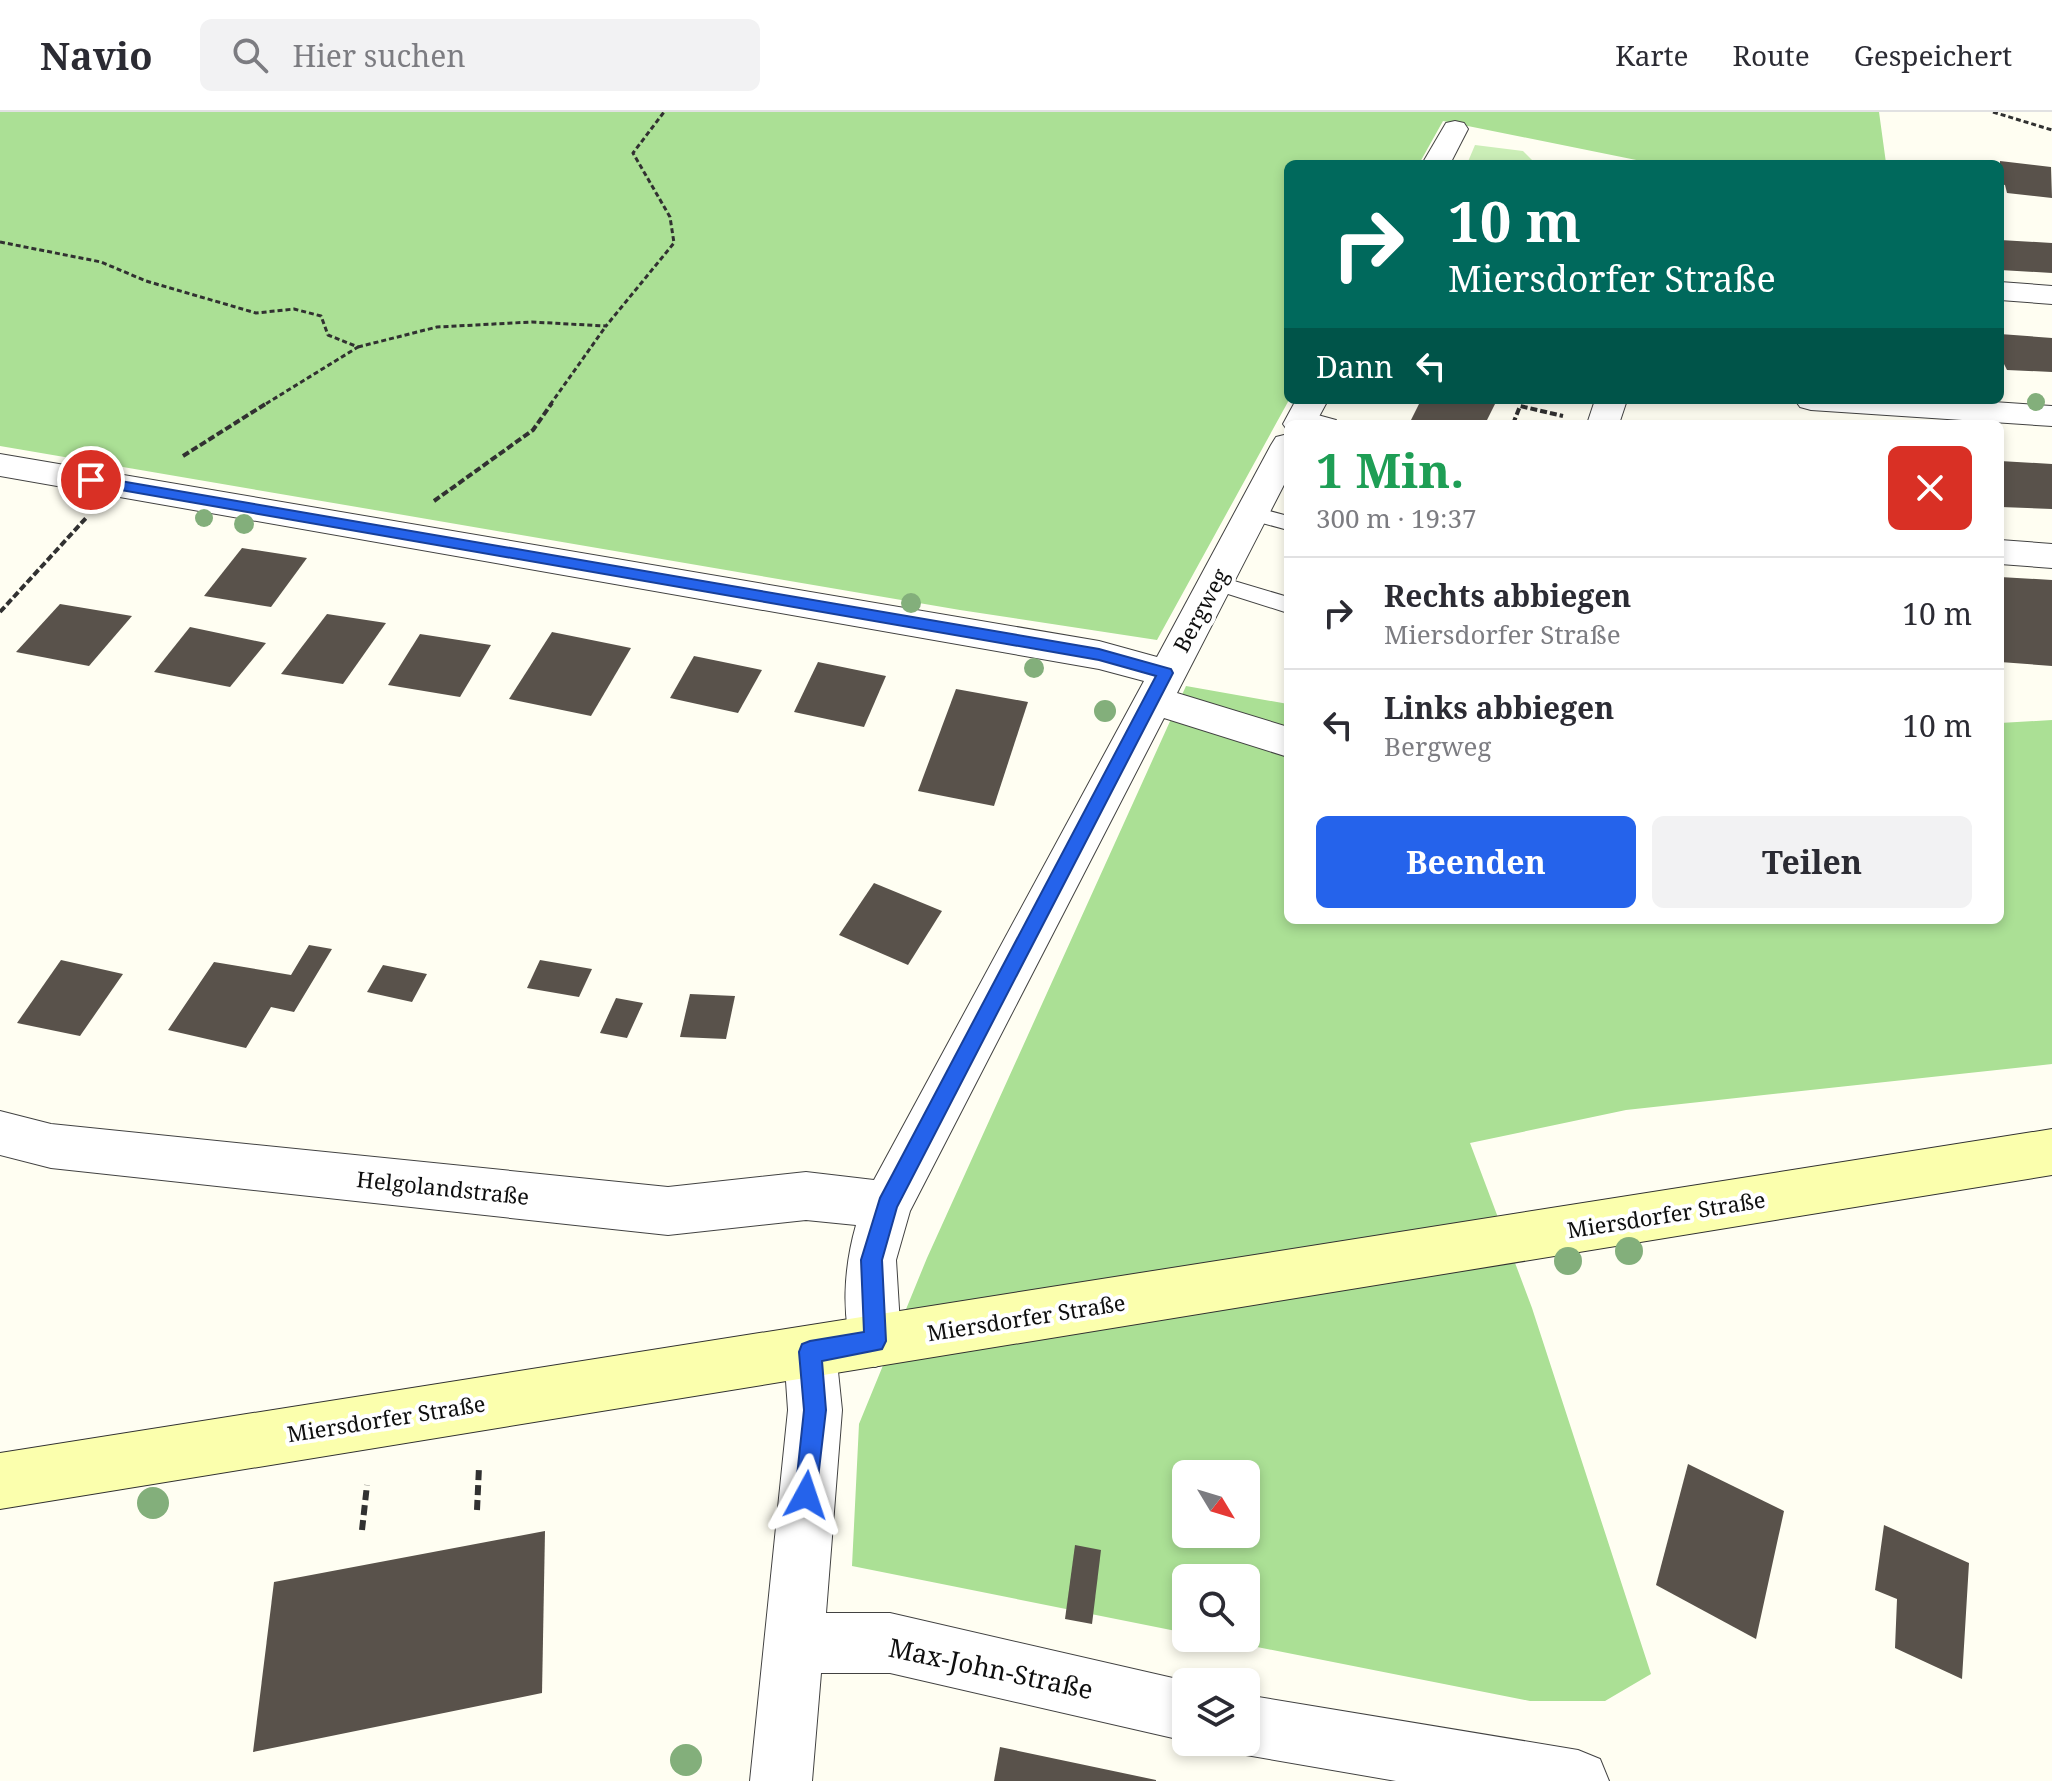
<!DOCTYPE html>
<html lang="de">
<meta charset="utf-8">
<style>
body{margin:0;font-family:"Noto Serif",serif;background:#f2f2f3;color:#2b2b33;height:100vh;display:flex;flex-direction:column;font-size:30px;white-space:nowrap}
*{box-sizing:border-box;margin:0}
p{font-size:26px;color:#7c7c81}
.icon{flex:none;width:44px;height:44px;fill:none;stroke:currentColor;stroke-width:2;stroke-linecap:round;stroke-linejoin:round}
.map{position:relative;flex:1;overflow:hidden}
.drawer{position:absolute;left:1284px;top:308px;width:720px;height:504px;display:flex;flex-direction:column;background:#fff;border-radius:12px;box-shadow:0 4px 12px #0003}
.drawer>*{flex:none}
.top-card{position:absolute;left:1284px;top:48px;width:720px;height:244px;border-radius:12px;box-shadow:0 4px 12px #0003;background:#00695c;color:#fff;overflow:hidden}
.needle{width:52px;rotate:128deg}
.controls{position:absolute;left:1172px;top:1348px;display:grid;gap:16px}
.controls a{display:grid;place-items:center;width:88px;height:88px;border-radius:12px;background:#fff;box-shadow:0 4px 12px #0003;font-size:40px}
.pin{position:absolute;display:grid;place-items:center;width:68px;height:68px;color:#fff;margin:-34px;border:4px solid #fff;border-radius:50%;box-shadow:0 2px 8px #0007}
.me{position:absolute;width:88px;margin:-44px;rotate:5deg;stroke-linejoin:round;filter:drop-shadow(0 0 6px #0008)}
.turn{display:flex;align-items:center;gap:28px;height:168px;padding:0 32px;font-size:36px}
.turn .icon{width:104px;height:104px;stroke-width:2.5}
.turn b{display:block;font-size:56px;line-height:68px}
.then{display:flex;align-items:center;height:76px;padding:0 32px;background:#0003;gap:16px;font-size:30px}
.round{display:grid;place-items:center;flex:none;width:84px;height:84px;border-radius:12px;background:#f2f2f3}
.overview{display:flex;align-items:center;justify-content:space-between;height:136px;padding:0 32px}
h1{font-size:48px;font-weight:700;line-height:60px;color:#1e9e55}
.button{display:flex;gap:16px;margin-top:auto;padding:16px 32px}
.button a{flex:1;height:92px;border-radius:12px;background:#2563eb;color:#fff;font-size:32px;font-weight:700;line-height:92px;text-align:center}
.button a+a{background:#f2f2f3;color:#2b2b33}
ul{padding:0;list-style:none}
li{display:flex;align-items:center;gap:24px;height:112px;padding:0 32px;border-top:2px solid #e1e1e2}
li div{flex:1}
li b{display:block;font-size:30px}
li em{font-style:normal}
header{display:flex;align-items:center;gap:48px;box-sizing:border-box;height:112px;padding:0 40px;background:#fff;border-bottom:2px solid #e1e1e2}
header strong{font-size:38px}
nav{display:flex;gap:44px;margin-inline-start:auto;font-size:28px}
.search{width:560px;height:72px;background:#f2f2f3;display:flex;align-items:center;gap:20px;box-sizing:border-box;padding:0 28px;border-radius:12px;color:#7c7c81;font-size:30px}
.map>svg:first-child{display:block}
.green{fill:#cbeeb7}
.forest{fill:#abe095;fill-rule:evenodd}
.building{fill:#59524b}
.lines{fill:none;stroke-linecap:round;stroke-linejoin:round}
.lane-casing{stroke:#424242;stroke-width:2}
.street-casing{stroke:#424242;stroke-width:2}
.secondary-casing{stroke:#313131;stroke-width:2}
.path-far2{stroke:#313131;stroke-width:3;stroke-dasharray:5 3;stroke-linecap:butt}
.path-far1{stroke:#313131;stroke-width:4;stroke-dasharray:7 3;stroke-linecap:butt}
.path{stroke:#313131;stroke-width:6;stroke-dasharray:10 5;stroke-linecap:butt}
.lane{fill:#fff;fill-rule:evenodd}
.street{fill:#fff;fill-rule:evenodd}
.secondary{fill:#fbffad;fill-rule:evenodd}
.tree{fill:#83af7b}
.route{fill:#2563eb;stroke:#184099;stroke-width:2}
.labels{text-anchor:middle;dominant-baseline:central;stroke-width:8;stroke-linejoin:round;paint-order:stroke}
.street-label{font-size:22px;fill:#0f0f0f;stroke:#fff}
.near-street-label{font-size:26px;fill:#0f0f0f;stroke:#fff}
</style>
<header>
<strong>Navio</strong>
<div class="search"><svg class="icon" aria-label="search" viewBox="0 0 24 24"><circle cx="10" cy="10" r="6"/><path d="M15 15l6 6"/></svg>Hier suchen</div>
<nav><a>Karte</a><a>Route</a><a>Gespeichert</a></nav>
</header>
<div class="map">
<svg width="2052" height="1669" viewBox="0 0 2052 1669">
<rect width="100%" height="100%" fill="#fffef2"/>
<polygon class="green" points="1475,33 1523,39 1536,52 1467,52"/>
<g class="forest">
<polygon points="0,0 1879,0 1886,51 1656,52 1443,9 1419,52 1288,52 1289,288 1157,528 960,498 0,334"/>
<path d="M1186,574L1288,592V808H2000V611L2052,608V952L1626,998L1470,1031L1532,1196L1651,1562L1605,1589H1530L1212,1526H1246V1466H1186V1521L852,1454L859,1312L927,1146ZM1186,1362H1246V1422H1186Z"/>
</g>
<g class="building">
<polygon points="2000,49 2051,55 2052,86 2007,81 2005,73 2000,72"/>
<polygon points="2000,128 2052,131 2052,161 2000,158"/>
<polygon points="2000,222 2052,226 2052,260 2007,258 2000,244"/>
<polygon points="1421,288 1497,288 1485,312 1409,312"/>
<polygon points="2000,349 2052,352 2052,397 2001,395"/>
<polygon points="242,436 307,446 271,495 204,484"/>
<polygon points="2000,465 2052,468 2052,554 2000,550"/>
<polygon points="60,492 132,504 89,554 16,540"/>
<polygon points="327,502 386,511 343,572 281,562"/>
<polygon points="190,515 266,531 230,575 154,560"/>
<polygon points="552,520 631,536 591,604 509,587"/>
<polygon points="420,522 491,533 460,585 388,573"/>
<polygon points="694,544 762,558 738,601 670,586"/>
<polygon points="818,550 886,564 864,615 794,600"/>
<polygon points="956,577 1028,590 994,694 918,679"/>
<polygon points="874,771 942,799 908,853 839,823"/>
<polygon points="309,833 332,837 294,900 271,895 246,936 168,918 214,850 291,863"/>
<polygon points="61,848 123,862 80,924 17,911"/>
<polygon points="540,848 592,857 579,885 527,876"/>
<polygon points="383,853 427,862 412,890 367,880"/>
<polygon points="690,882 735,884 726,927 680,925"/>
<polygon points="616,886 643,891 627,926 600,921"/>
<polygon points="1688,1352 1784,1399 1756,1527 1656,1473"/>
<polygon points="1884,1413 1969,1451 1962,1567 1895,1536 1897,1487 1875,1478"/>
<polygon points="545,1419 542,1581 253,1640 274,1470"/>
<polygon points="1075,1433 1101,1438 1092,1512 1065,1507"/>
<polygon points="1000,1635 1156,1668 1156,1669 994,1669"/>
</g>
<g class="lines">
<g class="lane-casing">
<g id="lane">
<polygon points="1303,299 1336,308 1339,312 1296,309 1293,305"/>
<polygon points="1251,394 1288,404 1288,418 1244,406 1241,401"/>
<polygon points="1214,463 1288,485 1288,501 1206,475 1203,470 1206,465"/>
</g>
</g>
<g class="street-casing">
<g id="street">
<polygon points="1455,9 1464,11 1468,17 1450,52 1422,52 1446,11"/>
<polygon points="2000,170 2052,174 2052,192 2000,188"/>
<polygon points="1296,288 1328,288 1315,312 1288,312 1288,319 1283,312"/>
<polygon points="1595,288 1627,288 1619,312 1587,312"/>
<polygon points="1795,288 1964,288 2052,294 2052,314 1811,298 1800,295"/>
<path d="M1288,322V365L1177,581L1288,615V645L1164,606L910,1099L896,1148L901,1229L894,1248L875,1255L856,1248C840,1207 844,1155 856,1113L806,1108L668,1123L51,1056L0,1043V999L51,1012L668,1075L806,1060L874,1068L1144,569L1099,557L0,364V342L1099,529L1157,545L1271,333L1276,325Z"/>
<polygon points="2000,428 2052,432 2052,456 2000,452"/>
<polygon points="810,1214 829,1221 836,1240 842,1298 826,1501 890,1501 1186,1569 1189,1570 1186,1570 1186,1629 890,1561 821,1561 812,1669 750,1669 788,1298 784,1240 791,1221"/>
<polygon points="1246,1583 1578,1638 1600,1647 1609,1669 1396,1669 1246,1643 1225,1634 1223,1630 1246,1630"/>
</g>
</g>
<g class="secondary-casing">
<polygon id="secondary" points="2052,1017 2052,1063 0,1397 0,1341"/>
</g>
<g class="path-far2">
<polyline points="1993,0 2052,18"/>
<polyline points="0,130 101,150 146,169 256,201 294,197 321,204 328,223 358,235 264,293"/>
<polyline points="358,235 437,215 532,210 606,214 674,131 670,105 633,41 664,0"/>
<polyline points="550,293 606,214"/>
</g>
<g class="path-far1">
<polyline points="1513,312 1520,294 1563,304"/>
<polyline points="183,344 267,291"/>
<polyline points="434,389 533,318 552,291"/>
<polyline points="0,500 86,406"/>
</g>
<g class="path">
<polyline points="477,1398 479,1355"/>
<polyline points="362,1418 367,1373"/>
</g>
<use href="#lane" class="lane"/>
<use href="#street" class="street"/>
<use href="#secondary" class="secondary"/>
</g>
<g class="tree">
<circle cx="2036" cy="290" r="9"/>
<circle cx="204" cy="406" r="9"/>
<circle cx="244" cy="412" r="10"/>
<circle cx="911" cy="491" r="10"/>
<circle cx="1034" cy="556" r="10"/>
<circle cx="1105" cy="599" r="11"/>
<circle cx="1629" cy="1139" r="14"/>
<circle cx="1568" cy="1149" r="14"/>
<circle cx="153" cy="1391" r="16"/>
<circle cx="686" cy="1648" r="16"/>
</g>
<polygon class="route" points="91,364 1099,537 1171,557 1173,561 897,1095 882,1148 886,1229 882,1237 822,1249 826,1298 815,1392 806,1395 798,1392 795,1383 804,1298 799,1240 802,1232 810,1229 864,1220 861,1148 880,1086 1156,564 1099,548 86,372 86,365"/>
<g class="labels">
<g class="street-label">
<text transform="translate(1200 498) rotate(-62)">Bergweg</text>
<text transform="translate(443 1075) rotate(6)">Helgolandstraße</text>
<text transform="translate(1666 1102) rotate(-9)">Miersdorfer Straße</text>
<text transform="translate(1026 1205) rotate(-9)">Miersdorfer Straße</text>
<text transform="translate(386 1306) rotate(-9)">Miersdorfer Straße</text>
</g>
<g class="near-street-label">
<text transform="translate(991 1556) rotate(12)">Max-John-Straße</text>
</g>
</g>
</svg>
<div class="controls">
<a><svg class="needle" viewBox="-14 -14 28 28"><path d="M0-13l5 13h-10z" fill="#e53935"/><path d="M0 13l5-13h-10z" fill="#7c7c81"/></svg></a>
<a><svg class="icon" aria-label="search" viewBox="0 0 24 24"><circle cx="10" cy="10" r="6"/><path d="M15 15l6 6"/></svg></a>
<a><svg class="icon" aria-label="layers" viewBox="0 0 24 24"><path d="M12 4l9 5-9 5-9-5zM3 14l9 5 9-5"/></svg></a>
</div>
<div class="pin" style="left:91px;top:368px;background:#d93025"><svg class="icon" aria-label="arrive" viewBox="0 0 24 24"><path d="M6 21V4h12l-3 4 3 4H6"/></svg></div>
<svg class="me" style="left:806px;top:1383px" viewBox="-20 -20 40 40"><path d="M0-17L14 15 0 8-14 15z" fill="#2563eb" stroke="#fff" stroke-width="4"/></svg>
<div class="top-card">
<div class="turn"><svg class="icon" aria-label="right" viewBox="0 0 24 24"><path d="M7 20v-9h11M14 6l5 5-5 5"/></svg><div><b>10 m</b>Miersdorfer Straße</div></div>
<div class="then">Dann<svg class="icon" aria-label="left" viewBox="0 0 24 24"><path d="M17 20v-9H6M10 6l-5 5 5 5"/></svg></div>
</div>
<section class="drawer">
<div class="overview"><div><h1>1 Min.</h1><p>300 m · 19:37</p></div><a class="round" style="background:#d93025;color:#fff"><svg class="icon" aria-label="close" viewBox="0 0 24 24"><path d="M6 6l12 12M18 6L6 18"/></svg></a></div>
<ul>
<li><svg class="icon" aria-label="right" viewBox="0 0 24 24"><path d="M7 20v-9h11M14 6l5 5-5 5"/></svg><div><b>Rechts abbiegen</b><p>Miersdorfer Straße</p></div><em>10 m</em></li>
<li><svg class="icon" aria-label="left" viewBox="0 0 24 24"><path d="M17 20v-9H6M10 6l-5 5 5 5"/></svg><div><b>Links abbiegen</b><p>Bergweg</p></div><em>10 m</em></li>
</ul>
<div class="button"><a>Beenden</a><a>Teilen</a></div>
</section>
</div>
